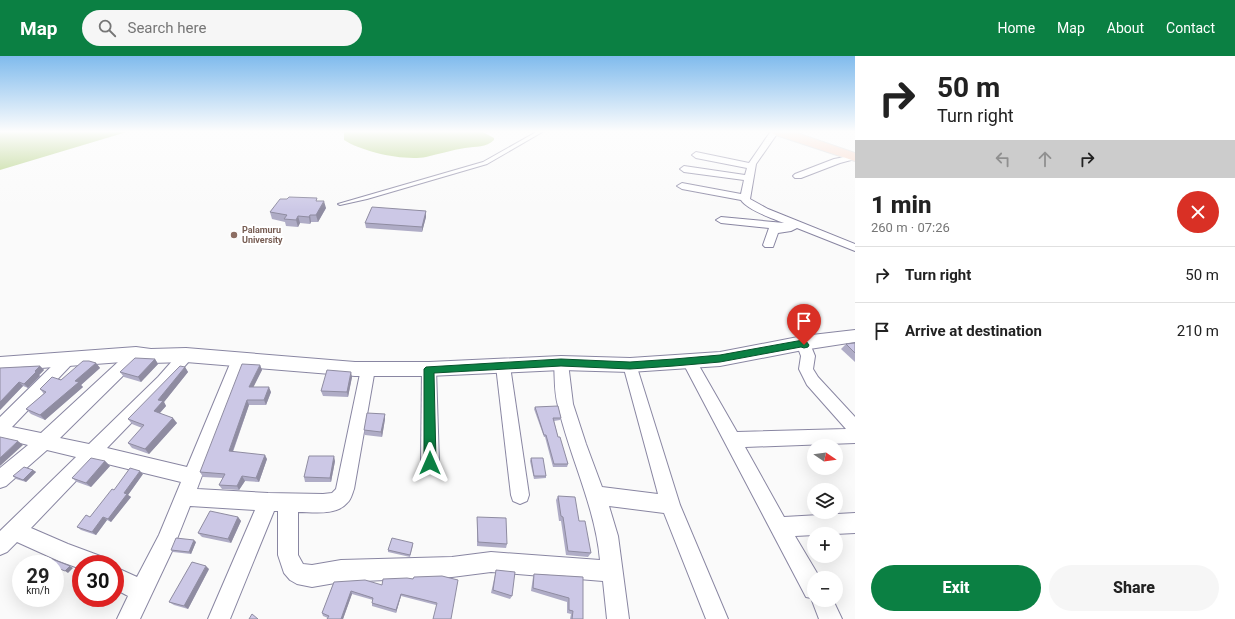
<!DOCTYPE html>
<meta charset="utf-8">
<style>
body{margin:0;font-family:Roboto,sans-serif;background:#f6f6f6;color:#222;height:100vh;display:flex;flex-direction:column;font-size:15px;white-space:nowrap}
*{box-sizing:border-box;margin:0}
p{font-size:13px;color:#767676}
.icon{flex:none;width:22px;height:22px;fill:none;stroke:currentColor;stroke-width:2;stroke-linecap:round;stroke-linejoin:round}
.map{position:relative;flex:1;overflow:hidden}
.drawer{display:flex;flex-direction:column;background:#fff;width:380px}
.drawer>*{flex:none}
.hud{background:#fff;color:#222;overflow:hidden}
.needle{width:26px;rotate:103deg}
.controls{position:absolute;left:807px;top:383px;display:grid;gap:8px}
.controls a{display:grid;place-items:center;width:36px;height:36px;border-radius:50%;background:#fff;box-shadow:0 4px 16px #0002;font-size:20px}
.speed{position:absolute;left:12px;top:499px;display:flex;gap:8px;font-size:20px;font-weight:700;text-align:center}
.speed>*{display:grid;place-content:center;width:52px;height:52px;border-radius:50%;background:#fff;box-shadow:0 4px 16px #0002;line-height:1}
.speed small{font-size:10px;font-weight:400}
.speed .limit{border:6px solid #d22;background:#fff;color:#111}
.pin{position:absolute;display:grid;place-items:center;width:34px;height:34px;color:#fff;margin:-41px -17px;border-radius:50% 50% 50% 0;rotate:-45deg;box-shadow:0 0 4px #0007}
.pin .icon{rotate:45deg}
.me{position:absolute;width:44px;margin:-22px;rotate:0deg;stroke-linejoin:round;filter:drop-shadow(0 0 3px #0008)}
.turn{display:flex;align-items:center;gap:14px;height:84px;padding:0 16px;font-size:18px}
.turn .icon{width:52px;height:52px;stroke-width:2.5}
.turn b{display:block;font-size:28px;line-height:34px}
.lanes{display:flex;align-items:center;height:38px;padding:0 16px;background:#0003;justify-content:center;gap:20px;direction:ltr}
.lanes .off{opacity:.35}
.round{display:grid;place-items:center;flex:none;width:42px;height:42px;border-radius:21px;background:#f6f6f6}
.head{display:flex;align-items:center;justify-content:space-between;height:68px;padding:0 16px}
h1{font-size:24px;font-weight:800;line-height:30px}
.button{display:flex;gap:8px;margin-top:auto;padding:8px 16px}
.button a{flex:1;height:46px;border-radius:24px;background:#0b8043;color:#fff;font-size:16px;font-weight:800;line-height:46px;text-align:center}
.button a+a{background:#f6f6f6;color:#222}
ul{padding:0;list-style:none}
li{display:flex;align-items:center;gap:12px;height:56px;padding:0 16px;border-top:1px solid #e0e0e0}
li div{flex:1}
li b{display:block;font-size:15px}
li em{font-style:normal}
header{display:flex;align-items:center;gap:24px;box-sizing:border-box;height:56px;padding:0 20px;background:#0b8043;color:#fff}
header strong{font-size:19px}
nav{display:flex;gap:22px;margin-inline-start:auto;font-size:14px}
.search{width:280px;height:36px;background:#f6f6f6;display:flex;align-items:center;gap:10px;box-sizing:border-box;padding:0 14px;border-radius:22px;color:#767676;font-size:15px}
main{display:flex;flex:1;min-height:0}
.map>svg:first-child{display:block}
.forest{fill:#accc76}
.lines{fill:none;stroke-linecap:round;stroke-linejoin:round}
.service-casing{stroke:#8986a2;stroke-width:2}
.minor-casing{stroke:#8986a2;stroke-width:2}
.tertiary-casing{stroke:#8986a2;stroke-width:2}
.trunk-casing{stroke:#d5d5d7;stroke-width:2}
.service{fill:#fff;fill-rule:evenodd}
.minor{fill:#fff;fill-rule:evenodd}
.tertiary{fill:#fff;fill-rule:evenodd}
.trunk{fill:#f8d3c3;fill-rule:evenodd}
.wall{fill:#afacc6}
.shaded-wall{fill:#8f8ca1}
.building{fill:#ccc8e6;stroke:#8f8ca1}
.route{fill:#0b8043;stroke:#07532c}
.education-dot{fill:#8d6e63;stroke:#fff;stroke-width:1.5}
.labels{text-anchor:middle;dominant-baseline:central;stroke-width:4;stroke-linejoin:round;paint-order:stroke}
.far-education-label{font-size:9px;font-weight:bold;fill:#785e54;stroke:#fff;text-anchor:start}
</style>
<header>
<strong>Map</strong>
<div class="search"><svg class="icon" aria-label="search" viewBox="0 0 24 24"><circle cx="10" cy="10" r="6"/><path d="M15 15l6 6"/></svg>Search here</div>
<nav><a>Home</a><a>Map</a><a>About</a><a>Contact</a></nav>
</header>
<main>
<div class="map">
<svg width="855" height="563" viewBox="0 0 855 563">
<rect width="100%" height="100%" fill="#fafafa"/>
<g class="forest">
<polygon points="0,75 130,75 0,114"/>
<path d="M344,75H481L494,82V84C486,92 476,90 465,92C452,94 439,98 426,101C403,105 363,96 344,84Z"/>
</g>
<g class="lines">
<g class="service-casing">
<polygon id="service" points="538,75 544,75 487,108 367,143 340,149 338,148 483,106"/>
</g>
<g class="minor-casing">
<g id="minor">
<path d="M771,75H779L756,108L750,143L768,153L855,188V195L797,172L791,175L778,177L773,191H765L763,189L769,172L721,167L716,164L721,161L784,167C774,163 747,154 741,144L682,133L677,130L682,127L741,138L744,124L684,116L680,113L684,110L745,119L747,112L696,102L692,99L696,96L749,107Z"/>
<polygon points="855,99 855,103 840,107 801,122 795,122 793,120 795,118 834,103"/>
<polygon points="803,282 808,283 815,300 813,313 818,321 855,361 855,387 745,391 784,461 855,457 855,477 795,480 820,522 814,522 814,544 833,544 842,563 819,563 811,542 806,541 682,305 684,301 689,300 694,301 737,376 846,373 807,329 799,313 801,300 796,287 798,283"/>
<path d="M136,293L141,294L143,298L141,302L60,382L89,388L158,321L181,295L186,294L191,295L193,299L191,303L168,329L107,392L187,411L232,303L234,299L239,298L244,299L246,303L197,433L268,437L323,438L332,437L336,433L361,313L363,309L368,307L373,309L375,313L354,433C352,438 351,444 347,447C336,460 313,456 298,456V499L303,508L312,509L341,504L452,501L491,496L600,504C595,450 570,402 558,350C554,336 555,321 554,307L556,303L561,301L566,303L568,307L573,348L586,388L602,431L658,438L623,309L625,305L630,303L635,305L680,449L728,563H706L664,457L609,450L618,480L629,563H607L603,525L491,516L452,521L341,526L312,531L297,528L290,524L284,517L278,499V455H274L230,563H208L255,454L190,450L173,493L140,563H117L128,540L115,533V511L137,521L159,479L181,426L95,405L31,472L68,488L103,501L106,508H81V513L59,505L17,486L7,496L0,499V475L76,401L47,394L6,430L0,432V412L28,389L0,382V361L62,300L67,299L72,300L74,304L72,308L12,371L41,377L131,294Z"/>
<polygon points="503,304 508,306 510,310 529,439 527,445 520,448 513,445 511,439 496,310 498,306"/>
<polygon points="429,307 434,309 436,313 439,407 436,413 430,415 424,413 421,407 422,313 424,309"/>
</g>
</g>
<g class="tertiary-casing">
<polygon id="tertiary" points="855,274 855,286 803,294 720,310 630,316 561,314 429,320 355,320 186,306 151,307 136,305 0,315 0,301 136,291 151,293 186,292 355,306 429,306 561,300 630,302 720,296 803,280"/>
</g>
<g class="trunk-casing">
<polygon id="trunk" points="771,75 791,75 855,97 855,105 773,78"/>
</g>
<use href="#service" class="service"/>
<use href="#minor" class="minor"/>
<use href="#tertiary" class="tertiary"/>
<use href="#trunk" class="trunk"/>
</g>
<g class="wall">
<polygon points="318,145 326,152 318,166 311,166 310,168 300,167 298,171 286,170 285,166 272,163 270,156"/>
<polygon points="426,161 422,176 366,172 365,167"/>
<polygon points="855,287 855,306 841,293 846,288"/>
<polygon points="155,303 158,308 141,326 124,321 120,316"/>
<polygon points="96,307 100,312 81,329 83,331 45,364 31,358 26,353 44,338 40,333"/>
<polygon points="260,309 262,314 253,331 271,336 266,349 249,349 233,396 267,403 259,426 245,425 239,434 222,433 219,429 223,422 203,421 200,416"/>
<polygon points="40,310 44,314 39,319 40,320 28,332 23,330 0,354 0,312"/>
<polygon points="185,311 188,316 164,346 166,350 160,357 177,367 149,398 132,392 128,387 142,372 132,368 128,363"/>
<polygon points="352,321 348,341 323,340 321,335"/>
<polygon points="535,351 561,362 560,364 554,365 558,381 568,408 567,411 553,411 545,381 544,381 534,353"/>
<polygon points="385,358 385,363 382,381 365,379 364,374"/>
<polygon points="531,402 546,420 546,422 534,423 530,405"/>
<polygon points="105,405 110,410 91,431 77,426 72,422"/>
<polygon points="335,405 331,426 305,426 304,421"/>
<polygon points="33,414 36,416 26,426 16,423 13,420"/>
<polygon points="143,418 128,439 131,441 111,466 107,464 96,479 81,474 77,471 90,461 114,434"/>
<polygon points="558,440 579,465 591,497 588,501 566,499 561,465 559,465 556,444"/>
<polygon points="238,461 241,465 231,487 202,481 198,477"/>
<polygon points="477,461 507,488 506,492 477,490"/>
<polygon points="196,486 191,498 173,496 171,494"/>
<polygon points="413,487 413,489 410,501 388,496 388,494"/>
<polygon points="209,513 188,553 174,549 169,546"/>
<polygon points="496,514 512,540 510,543 491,537"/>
<polygon points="534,518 583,521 583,563 570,563 571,558 567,557 567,546 531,535 533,521"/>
<polygon points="442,520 436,549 401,540 396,557 372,550 372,547 373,544 352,538 343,563 327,563 328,562 323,560 322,557 334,526 382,529 413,523"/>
</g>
<g class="shaded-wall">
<polygon points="324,145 326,152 318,166 316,159"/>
<polygon points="426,155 426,161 422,176 422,171"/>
<polygon points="310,159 311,166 310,168 309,161"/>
<polygon points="298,160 300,167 298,171 296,164"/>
<polygon points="155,303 158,308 141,326 138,321"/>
<polygon points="96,307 100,312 81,329 83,331 45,364 40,359 75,325"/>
<polygon points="260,309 262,314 251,336 249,331"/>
<polygon points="40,310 44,314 39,319 40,320 28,332 24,328 35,315"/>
<polygon points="185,311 188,316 164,346 166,350 157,360 154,355 158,344"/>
<polygon points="351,316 352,321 348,341 347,336"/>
<polygon points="19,326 23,330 0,354 0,346"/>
<polygon points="269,331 271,336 266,349 264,344"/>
<polygon points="247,344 249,349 231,400 229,395"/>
<polygon points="385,358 385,363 382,381 381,376"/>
<polygon points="173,362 177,367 149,398 145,393"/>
<polygon points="18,385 23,389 0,410 0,402"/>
<polygon points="265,399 267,403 259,426 256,422"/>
<polygon points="334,400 335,405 331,426 330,422"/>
<polygon points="105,405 110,410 91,431 86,427"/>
<polygon points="33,414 36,416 26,426 23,424"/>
<polygon points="140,415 143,418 128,439 131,441 111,466 108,463 124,437"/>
<polygon points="242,420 245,425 239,434 237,430"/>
<polygon points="103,461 107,464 96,479 92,476"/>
<polygon points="238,461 241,465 231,487 228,483"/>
<polygon points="194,484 196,486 191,498 189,496"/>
<polygon points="70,510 73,512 68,517 65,515"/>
<polygon points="206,510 209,513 188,553 184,550"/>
<polygon points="351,535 352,538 343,563 341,563"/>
<polygon points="401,538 401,540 396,557 396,554"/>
</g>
<g class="building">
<polygon points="289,141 317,142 316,145 324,145 316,159 310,159 309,161 298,160 296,164 284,163 287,159 270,156 280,143 287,143"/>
<polygon points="372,151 426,155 422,171 365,167"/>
<polygon points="855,287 855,297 846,288"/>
<polygon points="135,302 155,303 138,321 120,316"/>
<polygon points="83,305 89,305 96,307 75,325 79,326 40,359 26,353 46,336 40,333 52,321 61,324"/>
<polygon points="242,308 260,309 249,331 269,331 264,344 247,344 229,395 265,399 256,422 242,420 237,430 219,429 225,418 200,416"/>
<polygon points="40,310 35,315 36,316 24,328 19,326 0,346 0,312"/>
<polygon points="180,310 185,311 158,344 163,345 154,355 173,362 145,393 128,387 144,369 128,363"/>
<polygon points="327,314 351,316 347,336 321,335"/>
<polygon points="558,350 561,362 553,362 558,381 560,381 568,408 554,408 546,379 544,379 535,351"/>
<polygon points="367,357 385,358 381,376 364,374"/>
<polygon points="0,381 18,385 0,402"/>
<polygon points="309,400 334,400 330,422 304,421"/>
<polygon points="91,402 105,405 86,427 72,422"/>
<polygon points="531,402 543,402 546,420 534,420"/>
<polygon points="24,411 33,414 23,424 13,420"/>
<polygon points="130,412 140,415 124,437 127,438 108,463 103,461 92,476 77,471 86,459 90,461 112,433 114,434"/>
<polygon points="558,440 575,441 579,465 585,465 591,497 568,495 563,461 561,460"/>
<polygon points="210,455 238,461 228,483 198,477"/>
<polygon points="477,461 506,462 507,488 478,486"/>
<polygon points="176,482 194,484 189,496 171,494"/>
<polygon points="392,482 413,487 410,499 388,494"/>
<polygon points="52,503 70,510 65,515 55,511 55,508 48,508"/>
<polygon points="192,506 206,510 184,550 169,546"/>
<polygon points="496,514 515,516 512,540 493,534"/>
<polygon points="534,518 583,521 583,563 572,563 573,555 569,554 569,542 533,532"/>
<polygon points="442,520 458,524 451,563 433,563 437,547 401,538 396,554 372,547 373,542 351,535 341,563 327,563 329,560 322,557 334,526 365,524 382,529 383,523 407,522 413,523 414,521"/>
<polygon points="252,558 258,563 249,563"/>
</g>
<linearGradient id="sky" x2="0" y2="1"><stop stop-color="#80bbed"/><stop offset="0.49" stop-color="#fdfdfd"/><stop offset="1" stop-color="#fdfdfd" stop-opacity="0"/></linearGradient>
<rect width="855" height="154" fill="url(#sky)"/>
<polygon class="route" points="803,284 806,285 809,289 808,291 804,292 801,291 720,306 674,310 630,313 561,310 434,317 436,407 434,411 430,412 426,411 424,407 424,313 426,311 561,303 630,306 674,303 720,299"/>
<circle class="education-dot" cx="234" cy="179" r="4"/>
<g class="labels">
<g class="far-education-label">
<text x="242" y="174">Palamuru<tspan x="242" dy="10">University</tspan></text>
</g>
</g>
</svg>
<div class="controls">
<a><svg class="needle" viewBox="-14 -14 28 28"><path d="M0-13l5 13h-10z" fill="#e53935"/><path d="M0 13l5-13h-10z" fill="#767676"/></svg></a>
<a><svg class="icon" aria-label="layers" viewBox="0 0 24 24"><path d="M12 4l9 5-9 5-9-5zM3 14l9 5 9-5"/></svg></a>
<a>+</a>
<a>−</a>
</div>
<div class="speed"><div>29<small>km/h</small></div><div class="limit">30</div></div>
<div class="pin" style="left:804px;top:289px;background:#d93025"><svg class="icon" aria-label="arrive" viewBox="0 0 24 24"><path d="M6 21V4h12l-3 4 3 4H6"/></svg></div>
<svg class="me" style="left:430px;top:407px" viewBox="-20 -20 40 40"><path d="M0-17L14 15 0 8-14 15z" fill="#0b8043" stroke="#fff" stroke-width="4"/></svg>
</div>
<section class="drawer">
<div class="hud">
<div class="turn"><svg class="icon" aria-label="right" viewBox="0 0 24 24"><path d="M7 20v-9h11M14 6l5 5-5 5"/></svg><div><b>50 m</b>Turn right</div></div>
<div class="lanes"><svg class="icon off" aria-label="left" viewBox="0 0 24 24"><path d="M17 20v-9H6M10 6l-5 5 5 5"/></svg><svg class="icon off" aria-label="ahead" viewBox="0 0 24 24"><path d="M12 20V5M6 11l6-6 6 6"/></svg><svg class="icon" aria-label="right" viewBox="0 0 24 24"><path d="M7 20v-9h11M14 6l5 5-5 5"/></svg></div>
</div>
<div class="head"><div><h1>1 min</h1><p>260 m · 07:26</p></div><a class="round" style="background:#d93025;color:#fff"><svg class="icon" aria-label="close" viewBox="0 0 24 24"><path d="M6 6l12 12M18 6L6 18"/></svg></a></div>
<ul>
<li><svg class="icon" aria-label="right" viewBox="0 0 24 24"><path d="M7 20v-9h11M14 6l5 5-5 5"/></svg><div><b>Turn right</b></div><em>50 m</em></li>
<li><svg class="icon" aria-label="arrive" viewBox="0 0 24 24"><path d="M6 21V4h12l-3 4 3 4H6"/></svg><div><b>Arrive at destination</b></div><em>210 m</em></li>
</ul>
<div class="button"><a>Exit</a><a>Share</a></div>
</section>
</main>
